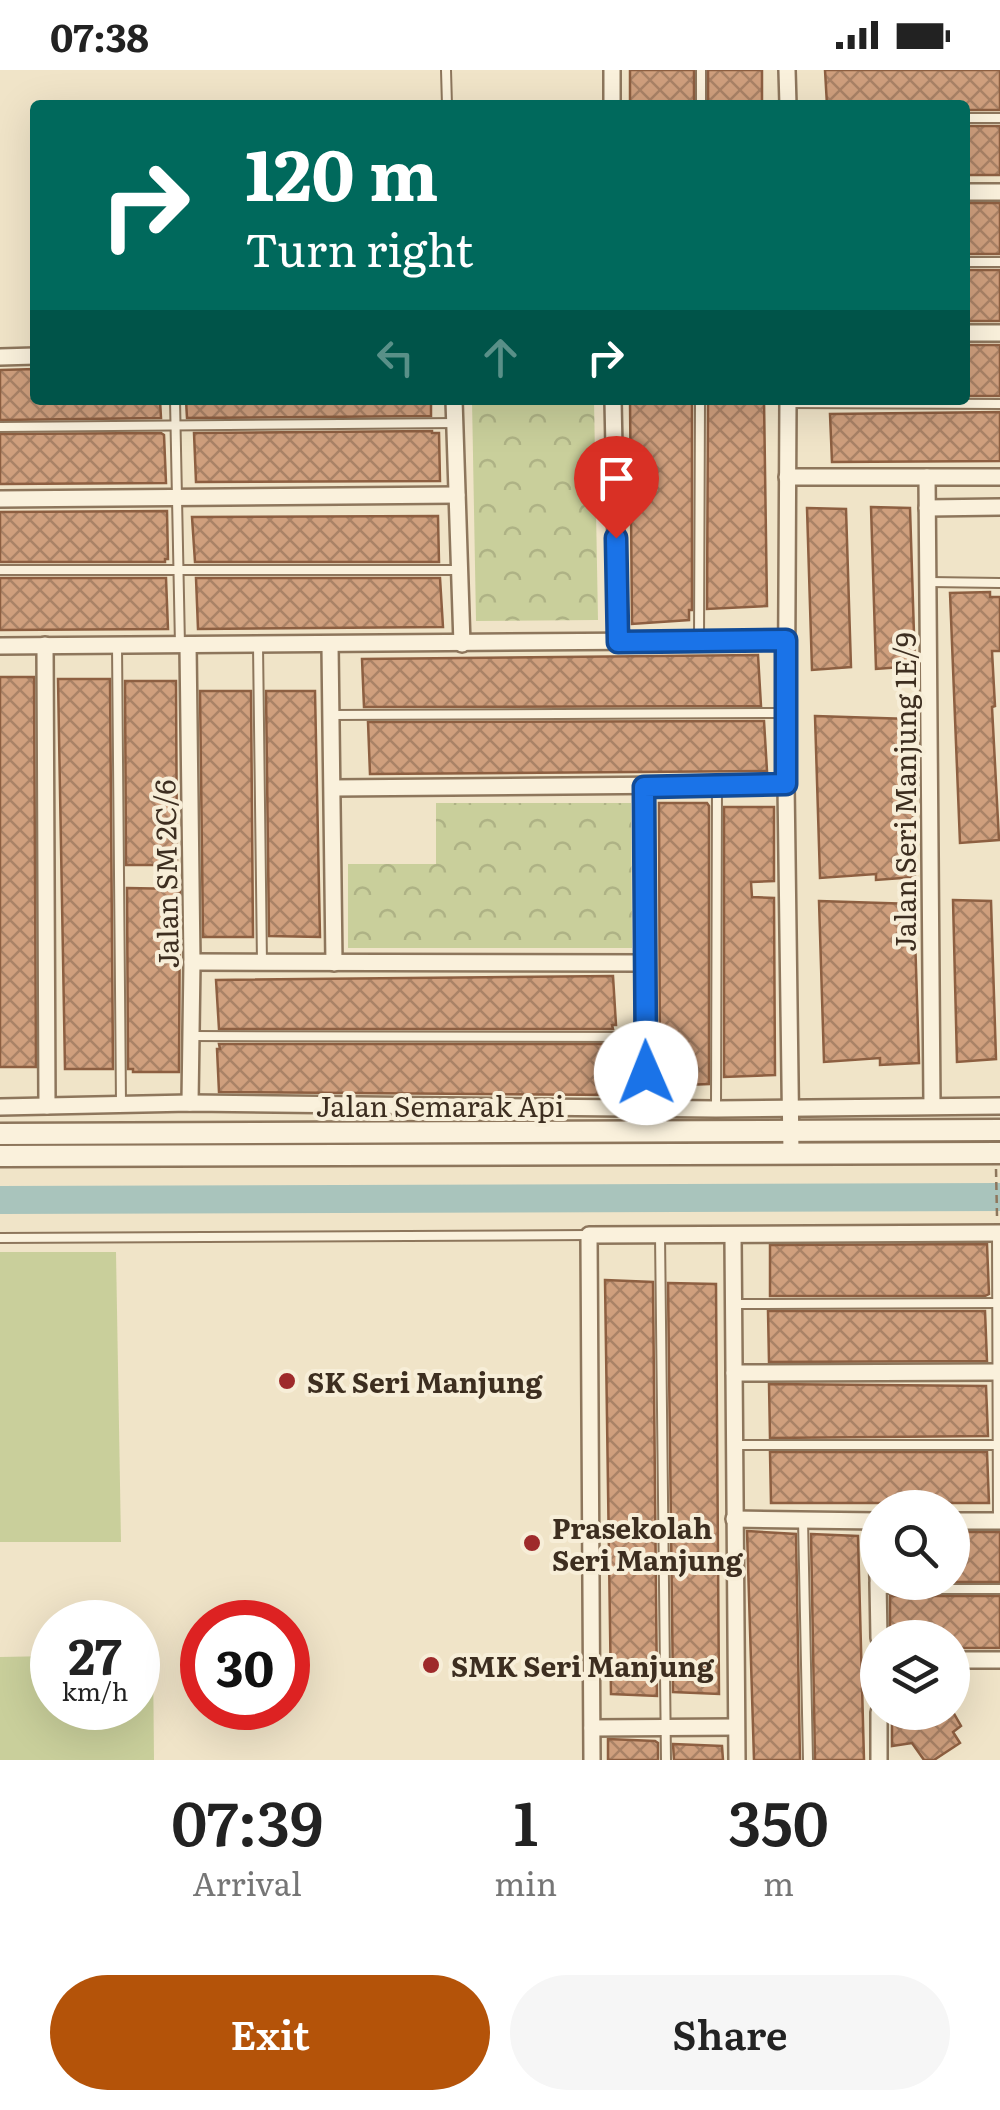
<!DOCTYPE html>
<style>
body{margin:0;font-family:Literata,serif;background:#f6f6f6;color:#222;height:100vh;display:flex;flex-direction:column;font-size:38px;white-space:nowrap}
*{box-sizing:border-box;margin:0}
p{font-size:32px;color:#767676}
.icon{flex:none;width:55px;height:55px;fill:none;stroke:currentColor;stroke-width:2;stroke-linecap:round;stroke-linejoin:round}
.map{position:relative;height:1690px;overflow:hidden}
.side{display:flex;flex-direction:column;background:#fff;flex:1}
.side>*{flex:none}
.banner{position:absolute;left:30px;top:30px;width:940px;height:305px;border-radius:10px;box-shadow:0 10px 40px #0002;background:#00695c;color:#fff;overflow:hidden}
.buttons{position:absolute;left:860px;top:1420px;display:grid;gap:20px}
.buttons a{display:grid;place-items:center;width:110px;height:110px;border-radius:50%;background:#fff;box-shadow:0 10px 40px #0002;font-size:50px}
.speed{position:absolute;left:30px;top:1530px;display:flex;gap:20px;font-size:50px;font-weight:700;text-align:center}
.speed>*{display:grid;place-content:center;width:130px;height:130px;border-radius:50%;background:#fff;box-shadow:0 10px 40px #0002;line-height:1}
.speed small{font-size:25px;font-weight:400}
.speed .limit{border:15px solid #d22;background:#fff;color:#111}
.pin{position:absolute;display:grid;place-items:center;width:85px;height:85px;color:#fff;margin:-102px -42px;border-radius:50% 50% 50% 0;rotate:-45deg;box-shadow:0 0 10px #0007}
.pin .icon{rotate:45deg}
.me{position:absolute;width:110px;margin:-55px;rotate:359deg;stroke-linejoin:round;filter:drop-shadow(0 0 8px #0008)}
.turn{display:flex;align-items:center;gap:35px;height:210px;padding:0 50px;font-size:45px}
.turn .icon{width:130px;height:130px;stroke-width:2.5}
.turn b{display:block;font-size:70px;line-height:85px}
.lanes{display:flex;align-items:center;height:95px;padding:0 50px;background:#0003;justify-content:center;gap:50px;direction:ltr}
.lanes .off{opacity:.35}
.eta{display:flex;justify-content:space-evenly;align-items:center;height:170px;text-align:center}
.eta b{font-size:60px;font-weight:600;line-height:70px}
.button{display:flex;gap:20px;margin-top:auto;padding:20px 50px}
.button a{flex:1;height:115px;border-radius:60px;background:#b45309;color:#fff;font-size:40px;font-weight:600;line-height:115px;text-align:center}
.button a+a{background:#f6f6f6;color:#222}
.status{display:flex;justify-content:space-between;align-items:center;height:70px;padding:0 50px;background:#fff;direction:ltr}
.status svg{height:28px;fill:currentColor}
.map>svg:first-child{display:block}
.grass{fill:#c9cf9b}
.forest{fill:url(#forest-crowns)}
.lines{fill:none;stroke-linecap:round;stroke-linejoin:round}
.river{stroke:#a9c4bc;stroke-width:28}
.building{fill:url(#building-cross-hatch);stroke:#8d5f41;stroke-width:2.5}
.service-casing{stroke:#8d765c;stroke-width:12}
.minor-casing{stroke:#8d765c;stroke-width:20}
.tertiary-casing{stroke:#8d765c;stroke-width:25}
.path{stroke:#8d765c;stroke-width:2.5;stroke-dasharray:8 5;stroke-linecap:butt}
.service{stroke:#faf1dc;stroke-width:8}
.minor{stroke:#faf1dc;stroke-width:15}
.tertiary{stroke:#faf1dc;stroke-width:20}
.route-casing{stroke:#114b97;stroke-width:25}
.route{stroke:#1a73e8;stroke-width:18}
.poi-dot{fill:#9e2a2b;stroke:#f7eed8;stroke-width:4}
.labels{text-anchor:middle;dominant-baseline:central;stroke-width:8;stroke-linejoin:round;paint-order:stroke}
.street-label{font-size:28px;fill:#3d2e20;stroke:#f7eed8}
.poi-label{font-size:28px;font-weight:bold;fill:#3d2e20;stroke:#f7eed8;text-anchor:start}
</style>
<div class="status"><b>07:38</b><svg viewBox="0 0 49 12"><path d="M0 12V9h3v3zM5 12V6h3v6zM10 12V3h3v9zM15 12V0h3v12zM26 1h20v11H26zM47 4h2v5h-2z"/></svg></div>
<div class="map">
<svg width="1000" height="1690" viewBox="0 0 1000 1690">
<defs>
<pattern id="forest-crowns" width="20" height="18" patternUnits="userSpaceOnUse" patternTransform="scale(2.5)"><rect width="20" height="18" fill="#c9cf9b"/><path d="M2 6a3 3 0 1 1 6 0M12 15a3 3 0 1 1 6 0" fill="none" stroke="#aeb285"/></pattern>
<pattern id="building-cross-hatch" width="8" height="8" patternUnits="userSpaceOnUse" patternTransform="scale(2.5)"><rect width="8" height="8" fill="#cf9f7d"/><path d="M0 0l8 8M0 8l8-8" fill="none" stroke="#a98266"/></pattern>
</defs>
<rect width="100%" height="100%" fill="#f0e4c8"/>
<g class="grass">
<polygon points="116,1182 121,1472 0,1472 0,1182"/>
<polygon points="138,1585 153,1585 154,1690 0,1690 0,1587 52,1586 52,1638 138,1638"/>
</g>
<g class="forest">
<polygon points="472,330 594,330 598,550 476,551"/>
<polygon points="436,733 631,733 632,878 348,878 348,794 436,794"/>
</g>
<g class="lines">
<polyline class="river" points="0,1130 1000,1127"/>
</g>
<g class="building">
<rect x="630" y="0" width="64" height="35"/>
<rect x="708" y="0" width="54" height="35"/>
<polygon points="825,0 1000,0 1000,40 965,40 965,35 827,35"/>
<rect x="965" y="56" width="35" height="49"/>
<rect x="965" y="133" width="35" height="51"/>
<rect x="965" y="200" width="35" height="51"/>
<rect x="965" y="275" width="35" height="51"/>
<polygon points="35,299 35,330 160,330 161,348 0,350 0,300"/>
<polygon points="186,330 431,330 431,346 187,348"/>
<polygon points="630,330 692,330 692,540 689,540 689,550 632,554"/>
<polygon points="708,330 764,330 767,536 707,539"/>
<polygon points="1000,342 1000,391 832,392 830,344"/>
<polygon points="432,361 432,363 439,363 440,411 196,412 194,363"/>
<polygon points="161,363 164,365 166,413 0,414 0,364"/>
<polygon points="871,437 910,438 915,596 876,599"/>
<polygon points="807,438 846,439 851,597 812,600"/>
<polygon points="167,441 168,489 165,489 165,492 0,492 0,442"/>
<polygon points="438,446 439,492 195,492 192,447"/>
<polygon points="0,508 166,508 168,559 0,560"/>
<polygon points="196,508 440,508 443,557 198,559"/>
<polygon points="990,522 990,527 1000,527 1000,581 992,581 995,636 992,637 999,770 960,773 950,523"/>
<polygon points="758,585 761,636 364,637 362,589"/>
<polygon points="0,607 34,607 36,997 0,997"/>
<polygon points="58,609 110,609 113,999 65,999"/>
<polygon points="125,611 176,611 177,795 126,795"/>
<polygon points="200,621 251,621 253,867 203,867"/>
<polygon points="266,621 315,621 320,867 269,866"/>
<polygon points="815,646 910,649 915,807 876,810 876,804 820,808"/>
<polygon points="762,651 764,651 767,701 370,704 368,652"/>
<polygon points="659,733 707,733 709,736 709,1014 660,1016"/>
<polygon points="724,737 774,737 774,811 751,812 752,827 774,828 775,1005 724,1007"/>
<polygon points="127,818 180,819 179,1002 133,1002 133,999 128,999"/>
<polygon points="953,830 991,831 996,989 957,992"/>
<polygon points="819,831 914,834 919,993 880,995 880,988 824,992"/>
<polygon points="613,906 616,955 612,955 613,959 219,959 216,910"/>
<polygon points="219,974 613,974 616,1025 219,1022 217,979 220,979"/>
<polygon points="987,1174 989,1224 985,1226 770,1226 770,1175"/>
<polygon points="605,1210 653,1212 657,1626 611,1624"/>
<polygon points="668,1213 716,1214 719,1624 673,1622"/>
<polygon points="768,1241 985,1241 987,1291 769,1292"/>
<polygon points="769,1314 986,1316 988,1366 770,1368"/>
<polygon points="770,1382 987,1382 989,1433 771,1433"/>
<polygon points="747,1461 796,1464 800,1690 754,1690"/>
<rect x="952" y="1462" width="48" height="50"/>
<polygon points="811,1464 858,1466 864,1690 815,1690"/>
<polygon points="890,1526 1000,1526 1000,1578 952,1578 952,1568 890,1568"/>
<polygon points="892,1642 953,1642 961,1656 953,1662 960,1673 934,1690 924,1690 912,1673 892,1676"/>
<polygon points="608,1669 655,1671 658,1673 658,1690 608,1690"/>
<polygon points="673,1674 722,1676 723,1690 674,1690"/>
</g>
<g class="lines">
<g class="service-casing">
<g id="service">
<polyline points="446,0 447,35"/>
<polyline points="701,35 701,0"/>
<polyline points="965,48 1000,48"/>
<polyline points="965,192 1000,192"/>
<polyline points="175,330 180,575"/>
<polyline points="788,333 1000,334"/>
<polyline points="0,357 456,353"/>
<polyline points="0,500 459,500"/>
<polyline points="930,512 1000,513"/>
<polyline points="699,571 700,330"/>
<polyline points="117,575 121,1034"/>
<polyline points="258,575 262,893"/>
<polyline points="331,645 786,643"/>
<polyline points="191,966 646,967"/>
<polyline points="716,1039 717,715"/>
<polyline points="997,1163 998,1451"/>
<polyline points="660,1165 666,1690"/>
<polyline points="0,1168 589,1165"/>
<polyline points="733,1234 999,1233"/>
<polyline points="735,1375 1000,1375"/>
<polyline points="803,1450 808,1690"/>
<polyline points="878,1519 1000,1519"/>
</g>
</g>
<g class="minor-casing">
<g id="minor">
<polyline points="787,0 788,35"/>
<polyline points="612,35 612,0"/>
<polyline points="965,122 1000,122"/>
<polyline points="965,263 1000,263"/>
<polyline points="0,287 35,286"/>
<polyline points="454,330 462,574"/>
<polyline points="613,330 618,572"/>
<polyline points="788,330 786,714 791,1083"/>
<polyline points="787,407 1000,407"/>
<polyline points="927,407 932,1036"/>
<polyline points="0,429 457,425"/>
<polyline points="927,438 1000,437"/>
<polyline points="45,575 47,1036"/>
<polyline points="188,575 192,892 190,1033"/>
<polyline points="330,575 334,893"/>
<polyline points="0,576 786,570"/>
<polyline points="644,717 647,1039"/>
<polyline points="333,718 786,714"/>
<polyline points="192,892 646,893"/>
<polyline points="0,1037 190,1033 716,1039 1000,1036"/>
<polyline points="733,1166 737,1690"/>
<polyline points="734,1303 1000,1302"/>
<polyline points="734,1449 878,1451"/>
<polyline points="876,1451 878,1509"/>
<polyline points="952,1451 1000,1451"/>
<polyline points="878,1512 879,1568"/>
<polyline points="952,1590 1000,1590"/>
<polyline points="879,1642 879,1690"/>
<polyline points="592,1658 736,1657"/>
<polyline points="592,1690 589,1165 1000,1163"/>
</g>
</g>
<g class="tertiary-casing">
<g id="tertiary">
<polyline points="0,1064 1000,1060"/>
<polyline points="0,1086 1000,1083"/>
</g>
</g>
<polyline class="path" points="996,1099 997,1146"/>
<use href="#service" class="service"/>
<use href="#minor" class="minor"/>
<use href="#tertiary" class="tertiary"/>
</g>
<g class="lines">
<g class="route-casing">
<polyline id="route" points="616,468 618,572 786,570 786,714 644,717 646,1003"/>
</g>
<use href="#route" class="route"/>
</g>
<g class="poi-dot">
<circle cx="287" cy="1311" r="10"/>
<circle cx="532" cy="1473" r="10"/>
<circle cx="431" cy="1595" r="10"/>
</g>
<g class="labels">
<g class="street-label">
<text transform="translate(904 722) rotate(-90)">Jalan Seri Manjung 1E/9</text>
<text transform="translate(165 804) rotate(-91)">Jalan SM 2C/6</text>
<text x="440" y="1035">Jalan Semarak Api</text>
</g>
<g class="poi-label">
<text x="307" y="1311">SK Seri Manjung</text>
<text x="552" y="1457">Prasekolah<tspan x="552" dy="32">Seri Manjung</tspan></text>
<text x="451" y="1595">SMK Seri Manjung</text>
</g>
</g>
</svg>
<div class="buttons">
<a><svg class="icon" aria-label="search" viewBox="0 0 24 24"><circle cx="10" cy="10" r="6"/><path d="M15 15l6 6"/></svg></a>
<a><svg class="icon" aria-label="layers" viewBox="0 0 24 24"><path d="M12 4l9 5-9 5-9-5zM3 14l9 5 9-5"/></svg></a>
</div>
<div class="speed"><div>27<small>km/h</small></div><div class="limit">30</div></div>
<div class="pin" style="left:616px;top:468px;background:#d93025"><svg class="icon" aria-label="arrive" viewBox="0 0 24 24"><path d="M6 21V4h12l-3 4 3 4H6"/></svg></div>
<svg class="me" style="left:646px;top:1003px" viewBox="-20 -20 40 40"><circle r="19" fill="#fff"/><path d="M0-13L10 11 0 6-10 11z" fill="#1a73e8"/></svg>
<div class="banner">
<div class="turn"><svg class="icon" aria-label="right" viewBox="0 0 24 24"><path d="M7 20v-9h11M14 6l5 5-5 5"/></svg><div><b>120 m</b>Turn right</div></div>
<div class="lanes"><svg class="icon off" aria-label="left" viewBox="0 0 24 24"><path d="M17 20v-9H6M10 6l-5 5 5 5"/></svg><svg class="icon off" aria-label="ahead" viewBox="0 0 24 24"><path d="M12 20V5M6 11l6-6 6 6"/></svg><svg class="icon" aria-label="right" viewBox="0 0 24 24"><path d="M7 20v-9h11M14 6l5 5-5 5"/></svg></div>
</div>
</div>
<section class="side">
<div class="eta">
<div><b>07:39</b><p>Arrival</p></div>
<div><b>1</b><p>min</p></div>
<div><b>350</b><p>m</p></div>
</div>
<div class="button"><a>Exit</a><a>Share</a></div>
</section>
